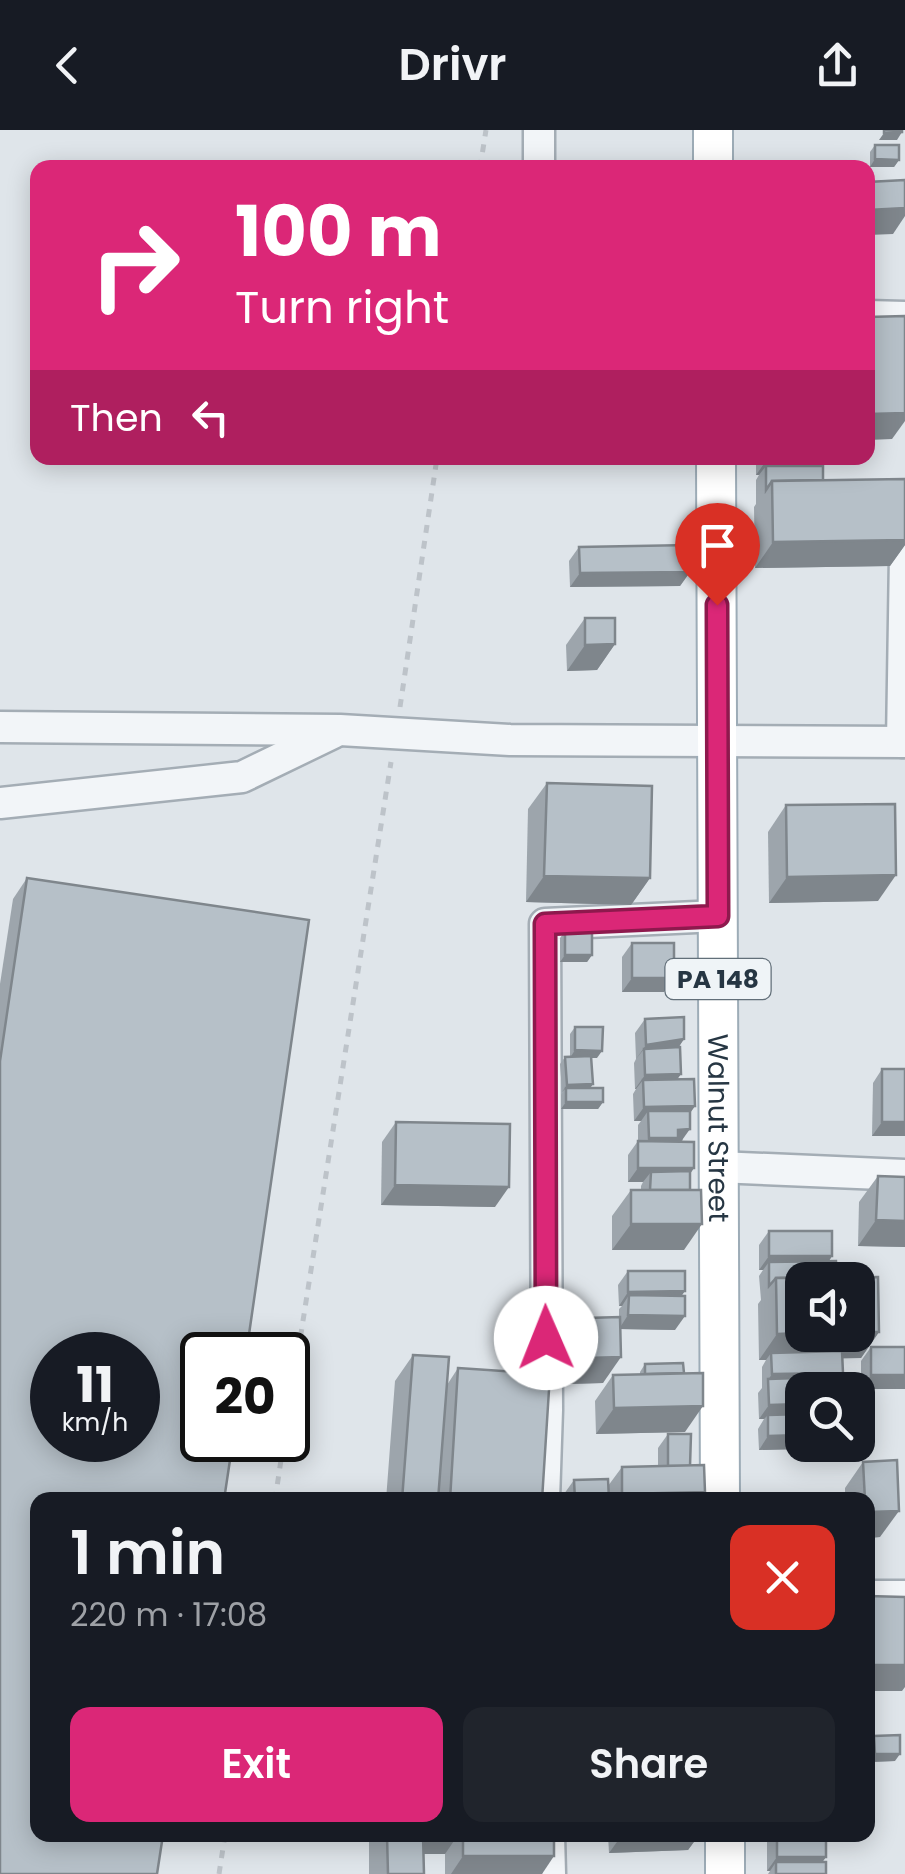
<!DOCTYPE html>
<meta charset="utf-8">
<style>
body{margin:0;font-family:Poppins,sans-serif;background:#20242c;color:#f1f3f6;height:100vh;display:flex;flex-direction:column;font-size:38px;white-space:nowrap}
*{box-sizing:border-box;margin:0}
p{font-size:32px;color:#9ea1a6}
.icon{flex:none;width:55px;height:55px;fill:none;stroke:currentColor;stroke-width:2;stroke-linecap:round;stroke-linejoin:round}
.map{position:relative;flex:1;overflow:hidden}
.panel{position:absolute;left:30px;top:1362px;width:845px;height:350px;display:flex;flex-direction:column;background:#171b24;border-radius:20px;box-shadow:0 5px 25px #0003}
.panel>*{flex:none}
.hud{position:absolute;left:30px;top:30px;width:845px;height:305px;border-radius:20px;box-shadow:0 5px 25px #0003;background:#db2777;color:#fff;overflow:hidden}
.fabs{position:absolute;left:785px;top:1132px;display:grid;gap:20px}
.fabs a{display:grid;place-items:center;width:90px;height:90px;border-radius:20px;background:#171b24;box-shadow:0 5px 25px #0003;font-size:50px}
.speed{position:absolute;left:30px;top:1202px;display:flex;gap:20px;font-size:50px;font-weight:700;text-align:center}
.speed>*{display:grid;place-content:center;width:130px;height:130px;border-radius:50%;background:#171b24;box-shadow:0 5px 25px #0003;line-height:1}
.speed small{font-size:25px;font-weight:400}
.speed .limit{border:5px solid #111;border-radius:15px;background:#fff;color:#111}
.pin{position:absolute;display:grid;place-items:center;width:85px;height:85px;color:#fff;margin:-102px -42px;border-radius:50% 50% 50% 0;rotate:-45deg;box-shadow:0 0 10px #0007}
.pin .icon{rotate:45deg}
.me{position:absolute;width:110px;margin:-55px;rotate:359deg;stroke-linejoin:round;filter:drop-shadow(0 0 8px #0008)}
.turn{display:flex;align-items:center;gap:35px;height:210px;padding:0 40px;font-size:45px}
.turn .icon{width:130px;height:130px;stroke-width:2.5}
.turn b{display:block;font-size:70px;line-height:85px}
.then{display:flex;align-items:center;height:95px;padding:0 40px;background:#0003;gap:20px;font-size:38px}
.round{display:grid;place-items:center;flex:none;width:105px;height:105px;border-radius:20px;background:#20242c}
.summary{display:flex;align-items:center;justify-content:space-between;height:170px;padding:0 40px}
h1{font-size:60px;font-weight:600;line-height:75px}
.button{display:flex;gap:20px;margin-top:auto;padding:20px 40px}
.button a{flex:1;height:115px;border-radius:20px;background:#db2777;color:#fff;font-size:40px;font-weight:600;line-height:115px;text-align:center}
.button a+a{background:#20242c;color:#f1f3f6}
header{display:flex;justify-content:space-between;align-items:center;height:130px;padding:0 40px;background:#171b24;font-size:45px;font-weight:600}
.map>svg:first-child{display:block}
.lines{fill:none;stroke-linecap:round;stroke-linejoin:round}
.minor-casing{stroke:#a4adb5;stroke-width:35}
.major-casing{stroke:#9dacb7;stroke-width:42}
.path{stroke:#bdc3c9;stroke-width:5;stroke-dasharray:8 8;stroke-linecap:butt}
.minor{stroke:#f2f5f8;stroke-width:30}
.major{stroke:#fff;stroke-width:38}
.wall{fill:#9da5ac}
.shaded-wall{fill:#7f868c}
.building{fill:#b6c0c8;stroke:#7f868c;stroke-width:2.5;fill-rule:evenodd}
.route-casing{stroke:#8e194d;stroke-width:25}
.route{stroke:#db2777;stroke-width:18}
.labels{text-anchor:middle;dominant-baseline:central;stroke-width:8;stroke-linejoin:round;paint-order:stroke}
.shield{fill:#eff4f7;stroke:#626f79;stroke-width:2.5}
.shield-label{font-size:25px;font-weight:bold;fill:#263643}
.street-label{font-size:28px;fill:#263643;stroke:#eff4f7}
</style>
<header><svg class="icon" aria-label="back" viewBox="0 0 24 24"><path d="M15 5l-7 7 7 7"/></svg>Drivr<svg class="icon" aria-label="share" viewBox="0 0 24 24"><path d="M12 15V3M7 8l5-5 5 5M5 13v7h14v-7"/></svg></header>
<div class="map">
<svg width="905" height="1744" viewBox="0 0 905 1744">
<rect width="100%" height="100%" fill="#dfe5ea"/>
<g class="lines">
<g class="minor-casing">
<g id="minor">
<polyline points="539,38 539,0"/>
<polyline points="868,186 905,187"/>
<polyline points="0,597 340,600 510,610 905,612"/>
<polyline points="902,612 905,425"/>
<polyline points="0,673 242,647 333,603"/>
<polyline points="718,1037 905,1045"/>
<polyline points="544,1370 547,1280 545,794 718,786"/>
<polyline points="868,1466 905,1466"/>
<polyline points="549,1705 550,1744"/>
</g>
</g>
<g class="major-casing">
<g id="major">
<polyline points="713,0 713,38"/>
<path id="s1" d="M716,328L720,1370"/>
<polyline points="725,1705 725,1744"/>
</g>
</g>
<g class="path">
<polyline points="480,38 486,0"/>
<polyline points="400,577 437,328"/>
<polyline points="288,1286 391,632"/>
<polyline points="275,1370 284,1310"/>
<polyline points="219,1744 225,1705"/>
</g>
<use href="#minor" class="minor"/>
<use href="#major" class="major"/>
</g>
<g class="wall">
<polygon points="875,15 899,30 894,37 870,37 870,22"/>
<polygon points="756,328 823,328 820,336 823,350 905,349 905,415 890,436 755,438 754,377 756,374 756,350 759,345 756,345"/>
<polygon points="579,417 690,442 680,456 570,457 569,431"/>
<polygon points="585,488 615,514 597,540 567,541 566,515"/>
<polygon points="547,653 650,748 631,775 526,772 528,679"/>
<polygon points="786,675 878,771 769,773 768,702"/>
<polygon points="27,748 38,1370 0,1744 0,854 13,769"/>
<polygon points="565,801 592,825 587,832 560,832 560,808"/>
<polygon points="632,813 664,862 622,862 622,827"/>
<polygon points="645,889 684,909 678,917 681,944 677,949 695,976 690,983 682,1012 694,1038 690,1044 684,1120 612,1120 612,1086 631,1060 641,1060 641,1056 643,1052 628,1052 628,1025 638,1011 638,995 641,991 634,991 633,964 636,959 635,959 634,933 636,929 635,903"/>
<polygon points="575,897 597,928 591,928 593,954 590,958 603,972 598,979 561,979 561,965 563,962 562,962 560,934 565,927 570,927 570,904"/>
<polygon points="882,939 905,939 905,1006 872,1006 873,953"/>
<polygon points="396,992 495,1077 381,1075 382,1012"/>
<polygon points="878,1046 905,1047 905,1117 858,1116 859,1072"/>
<polygon points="769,1101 832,1126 829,1131 837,1147 879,1202 861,1228 843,1228 843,1243 840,1247 802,1260 802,1315 840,1315 838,1318 759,1320 758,1299 764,1289 759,1289 758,1263 762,1258 762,1237 766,1230 759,1230 758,1174 761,1170 759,1146 763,1140 759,1140 759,1115"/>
<polygon points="628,1141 682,1166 675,1200 620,1199 603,1253 568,1254 568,1214 586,1188 619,1187 619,1179 622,1176 619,1176 618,1155"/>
<polygon points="871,1217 905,1217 861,1259 861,1231"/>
<polygon points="413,1225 447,1255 458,1238 542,1370 386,1370 395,1251"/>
<polygon points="645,1234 685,1302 596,1304 595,1271 613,1245 640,1244 640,1242"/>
<polygon points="668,1304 690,1336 705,1362 699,1370 564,1370 564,1364 574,1350 608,1356 622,1337 658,1336 658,1318"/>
<polygon points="863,1332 880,1407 868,1408 868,1370 845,1370 845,1358"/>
<polygon points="874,1606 895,1631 870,1632 869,1613"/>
<polygon points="369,1705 554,1705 542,1744 445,1744 445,1724 424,1724 424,1744 369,1744"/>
<polygon points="608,1705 699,1705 688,1720 609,1723"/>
<polygon points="770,1705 826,1705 826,1727 822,1732 826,1744 768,1744 770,1741 767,1741 767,1710"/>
</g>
<g class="shaded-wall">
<polygon points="902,2 897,10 879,10 884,3"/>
<polygon points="875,29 899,30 894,37 870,37"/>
<polygon points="905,78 905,86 893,104 868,105 868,80"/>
<polygon points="905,283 905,291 892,309 868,310 868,284"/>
<polygon points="766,331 823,331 814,345 766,336 759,345 756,345"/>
<polygon points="905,410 905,415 890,436 755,438 773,412"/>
<polygon points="690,442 680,456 570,457 580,443"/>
<polygon points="615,514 597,540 567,541 585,515"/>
<polygon points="896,745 878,771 769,773 787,747"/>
<polygon points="544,746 650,748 631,775 526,772"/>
<polygon points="565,825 592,825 587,832 560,832"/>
<polygon points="632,848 674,848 664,862 622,862"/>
<polygon points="684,909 675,923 644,919 636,929 646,915"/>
<polygon points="575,920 602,921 597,928 570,928"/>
<polygon points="681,944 671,958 643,950 636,959 635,959 645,945"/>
<polygon points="593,954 588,961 566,958 562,962 567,955"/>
<polygon points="566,972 603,972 598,979 561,979"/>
<polygon points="695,976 685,990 648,981 641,991 634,991 644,977"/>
<polygon points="882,992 905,992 905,1006 872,1006"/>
<polygon points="690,999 680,1013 639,1022 649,1008 678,1000"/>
<polygon points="638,1038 694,1038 684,1052 651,1042 643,1052 628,1052"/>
<polygon points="395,1055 509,1057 495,1077 381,1075"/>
<polygon points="876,1090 905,1091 905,1117 858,1116"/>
<polygon points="631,1094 702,1094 684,1120 612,1120"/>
<polygon points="769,1126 832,1126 823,1140 769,1132 763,1140 759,1140"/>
<polygon points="685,1161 675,1175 629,1165 622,1176 619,1176 628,1162"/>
<polygon points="628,1185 685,1186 675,1200 619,1199"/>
<polygon points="858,1202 879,1202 861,1228 772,1230 771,1223 766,1230 759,1230 777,1204 858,1205"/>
<polygon points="621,1227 603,1253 568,1254 586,1228"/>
<polygon points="843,1243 833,1257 768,1250 772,1244"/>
<polygon points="871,1245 905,1245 905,1259 861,1259"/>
<polygon points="802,1274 794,1288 768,1285 764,1289 759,1289 769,1275"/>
<polygon points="703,1276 685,1302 596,1304 614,1278"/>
<polygon points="802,1305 802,1315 840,1315 838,1318 759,1320 768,1306"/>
<polygon points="705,1362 699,1370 618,1370 622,1364"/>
<polygon points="899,1381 880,1407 868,1408 868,1382"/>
<polygon points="868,1535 905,1535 905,1557 902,1561 868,1561"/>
<polygon points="875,1624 900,1624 895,1631 870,1632"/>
<polygon points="429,1705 458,1705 445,1724 416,1724"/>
<polygon points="622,1705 699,1705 688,1720 609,1723"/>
<polygon points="463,1726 554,1726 542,1744 451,1744"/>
<polygon points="777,1727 826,1727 816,1741 776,1732 770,1741 767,1741"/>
</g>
<g class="building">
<polygon points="884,0 902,0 902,2 884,3"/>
<polygon points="875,15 899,15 899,30 875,29"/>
<polygon points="905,50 905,78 868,80 868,52"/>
<polygon points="905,186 905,283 868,284 868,187"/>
<rect x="766" y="328" width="57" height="3"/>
<polygon points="766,336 823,336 823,350 772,351 766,360"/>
<polygon points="905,349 905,410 773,412 772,351"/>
<polygon points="690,415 690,442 580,443 579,417"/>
<polygon points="585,488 615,488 615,514 585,515"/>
<polygon points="547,653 652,656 650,748 544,746"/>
<polygon points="895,674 896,745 787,747 786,675"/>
<path d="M27,748L309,790L246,1225H202V1310H233L224,1370H38V1705H163L157,1744H0V931ZM52,1225H138V1310H52Z"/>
<rect x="565" y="801" width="27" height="24"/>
<rect x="632" y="813" width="42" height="35"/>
<polygon points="684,887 684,909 646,915 645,889"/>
<polygon points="575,897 603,897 602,921 575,920"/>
<polygon points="680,917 681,944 645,945 644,919"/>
<polygon points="591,926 593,954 567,955 565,927"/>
<rect x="882" y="939" width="23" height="53"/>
<polygon points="694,949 695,976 644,977 643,950"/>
<rect x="566" y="958" width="37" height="14"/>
<polygon points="648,981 690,981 690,999 678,1000 678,1008 649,1008"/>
<polygon points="396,992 510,994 509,1057 395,1055"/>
<polygon points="638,1011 694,1012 694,1038 638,1038"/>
<polygon points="690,1041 690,1060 650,1060 651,1042"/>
<polygon points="878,1046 905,1047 905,1091 876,1090"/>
<polygon points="631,1060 701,1060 702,1094 631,1094"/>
<rect x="769" y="1101" width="63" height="25"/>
<polygon points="836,1131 837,1147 776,1148 769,1156 769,1132"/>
<polygon points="628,1141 685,1141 685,1161 628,1162"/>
<polygon points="878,1147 879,1202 858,1202 858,1150 802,1150 802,1203 777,1204 776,1148"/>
<polygon points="629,1165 685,1166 685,1186 628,1185"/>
<polygon points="620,1187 621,1227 586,1228 586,1188"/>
<rect x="871" y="1217" width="34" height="28"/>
<polygon points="842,1221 843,1243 772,1244 771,1223"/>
<polygon points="413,1225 449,1227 438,1370 402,1370"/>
<polygon points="683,1233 684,1243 645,1244 645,1234"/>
<polygon points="458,1238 550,1244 542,1370 450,1370"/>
<polygon points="703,1243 703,1276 614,1278 613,1245"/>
<polygon points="859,1246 860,1278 858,1278 858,1260 802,1260 802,1274 769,1275 768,1249"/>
<polygon points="802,1284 802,1305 768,1306 768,1285"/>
<polygon points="668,1304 691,1304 690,1336 668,1336"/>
<polygon points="897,1330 899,1381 868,1382 868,1370 865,1370 863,1332"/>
<polygon points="704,1335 705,1362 622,1364 622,1337"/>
<polygon points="608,1349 609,1370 575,1370 574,1350"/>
<polygon points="868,1466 905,1467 905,1535 868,1535"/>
<polygon points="900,1605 900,1624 875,1624 874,1606"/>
<polygon points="387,1705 423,1705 424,1744 388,1744"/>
<rect x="463" y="1705" width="91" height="21"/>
<rect x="777" y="1705" width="49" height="22"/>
<rect x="776" y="1732" width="50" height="12"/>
</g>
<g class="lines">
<g class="route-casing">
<polyline id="route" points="546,1208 545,794 718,786 717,475"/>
</g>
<use href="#route" class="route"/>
</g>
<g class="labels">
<rect class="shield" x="665.5" y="829" width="105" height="40" rx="8"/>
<g class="shield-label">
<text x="718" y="849">PA 148</text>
</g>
<g class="street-label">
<text stroke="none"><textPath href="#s1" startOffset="670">Walnut Street</textPath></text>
</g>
</g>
</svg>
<div class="fabs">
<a><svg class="icon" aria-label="sound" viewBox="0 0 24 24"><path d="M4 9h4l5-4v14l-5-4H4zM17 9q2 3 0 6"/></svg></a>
<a><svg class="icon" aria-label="search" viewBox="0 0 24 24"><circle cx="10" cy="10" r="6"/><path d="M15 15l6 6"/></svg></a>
</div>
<div class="speed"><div>11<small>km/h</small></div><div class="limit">20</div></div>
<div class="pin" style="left:717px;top:475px;background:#d93025"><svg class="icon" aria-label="arrive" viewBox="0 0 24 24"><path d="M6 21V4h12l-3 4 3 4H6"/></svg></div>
<svg class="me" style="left:546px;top:1208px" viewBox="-20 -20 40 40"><circle r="19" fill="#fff"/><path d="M0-13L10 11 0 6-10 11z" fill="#db2777"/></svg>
<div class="hud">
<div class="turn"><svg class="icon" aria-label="right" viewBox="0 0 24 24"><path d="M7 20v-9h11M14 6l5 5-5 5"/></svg><div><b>100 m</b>Turn right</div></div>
<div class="then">Then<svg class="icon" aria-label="left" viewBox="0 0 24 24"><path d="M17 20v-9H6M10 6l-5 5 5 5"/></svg></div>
</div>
<section class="panel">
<div class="summary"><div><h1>1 min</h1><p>220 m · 17:08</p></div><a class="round" style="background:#d93025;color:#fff"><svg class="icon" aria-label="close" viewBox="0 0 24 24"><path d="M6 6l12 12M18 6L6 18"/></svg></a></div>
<div class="button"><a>Exit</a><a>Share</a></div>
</section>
</div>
